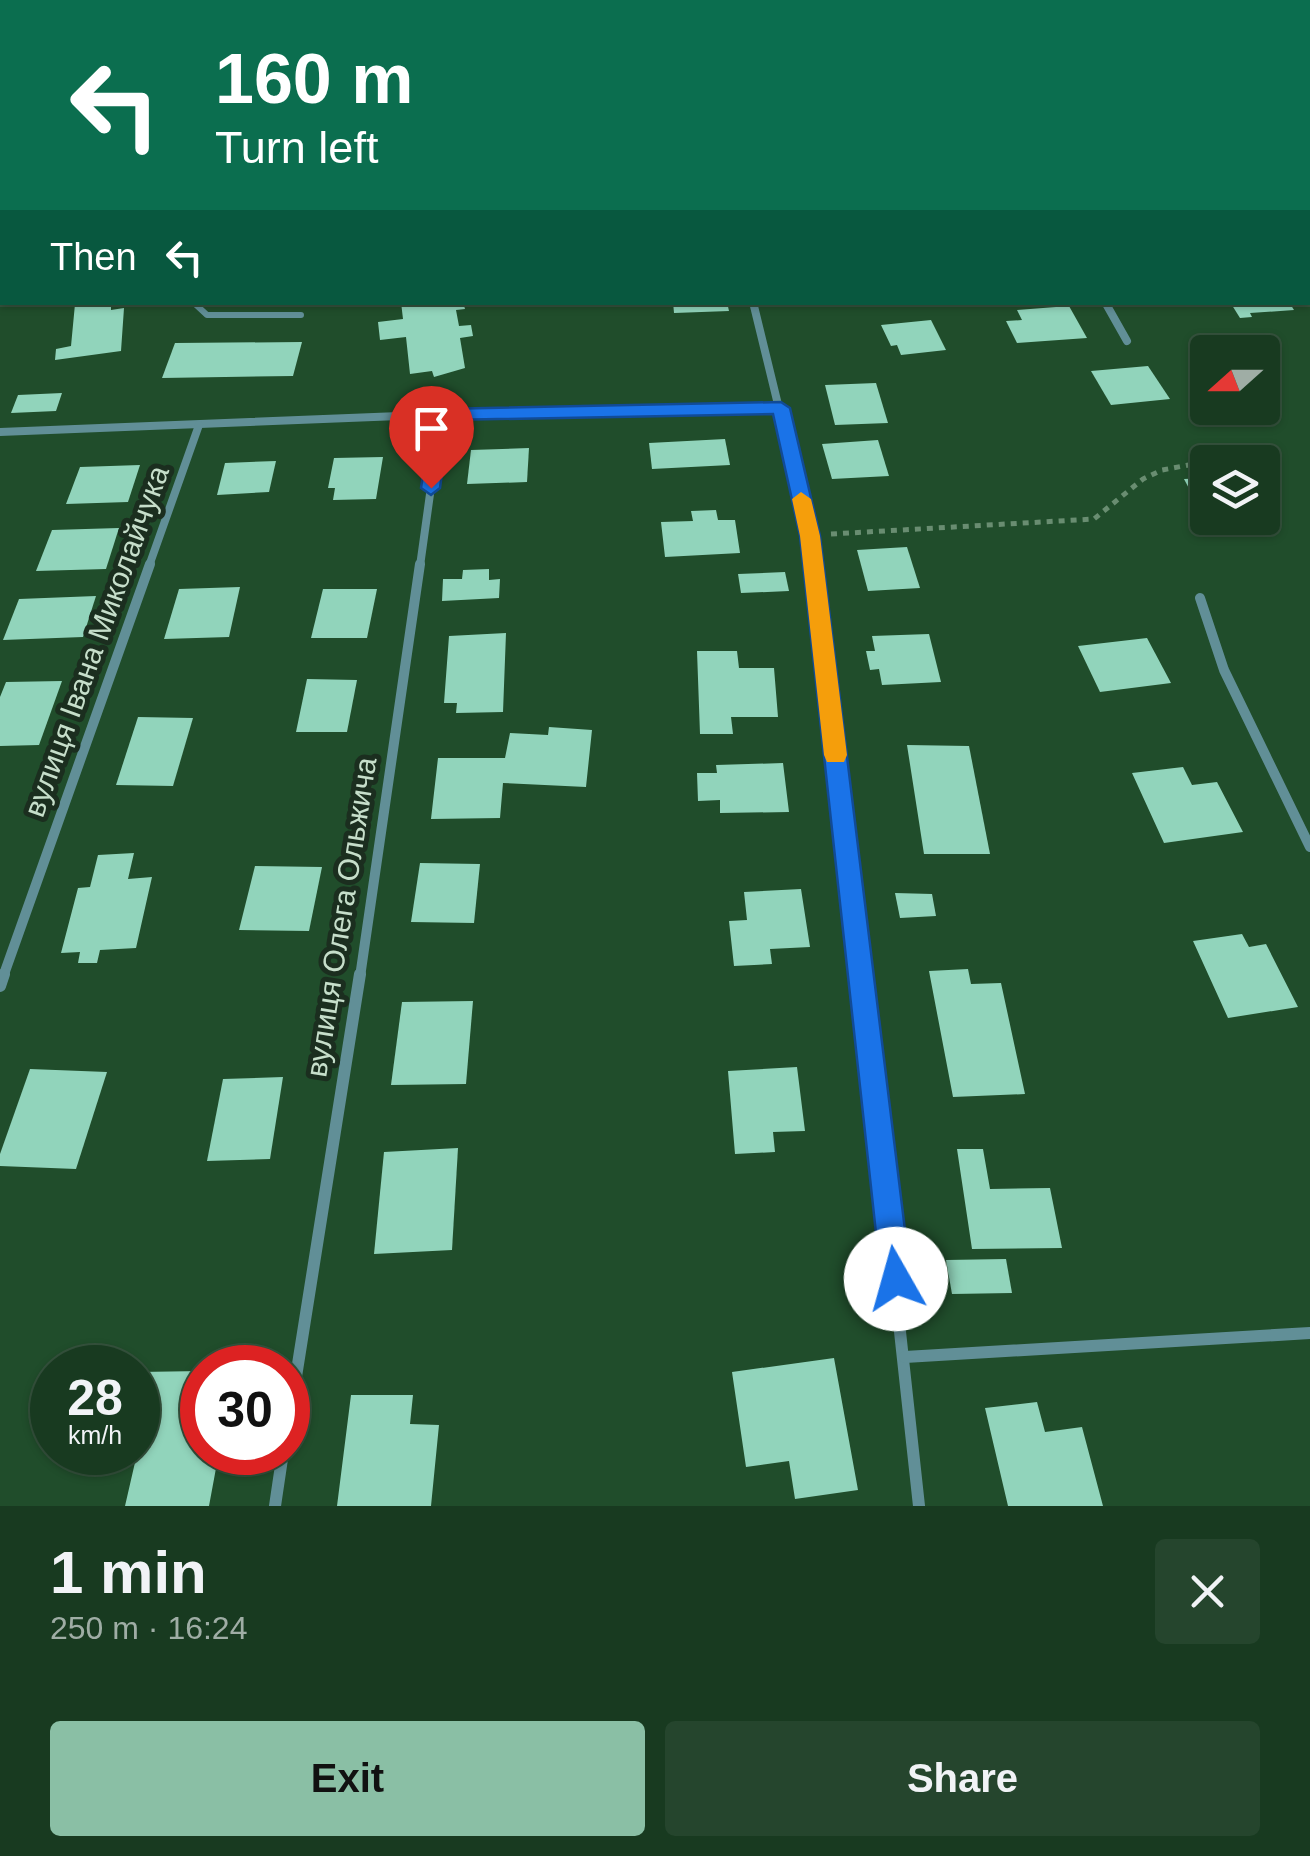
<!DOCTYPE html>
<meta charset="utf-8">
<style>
body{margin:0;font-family:Helvetica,sans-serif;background:#25452d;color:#f1f3f6;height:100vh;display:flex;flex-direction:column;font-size:38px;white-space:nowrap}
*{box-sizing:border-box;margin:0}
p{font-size:32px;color:#9fada5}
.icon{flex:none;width:55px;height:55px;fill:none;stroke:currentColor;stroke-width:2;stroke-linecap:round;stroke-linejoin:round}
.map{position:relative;height:1506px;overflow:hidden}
.panel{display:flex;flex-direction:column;background:#183a20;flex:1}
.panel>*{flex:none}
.hud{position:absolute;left:0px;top:0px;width:1310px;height:305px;box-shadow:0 2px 8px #0004,0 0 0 2px #36543e;background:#0b6e4f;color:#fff;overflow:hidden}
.needle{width:65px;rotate:249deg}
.controls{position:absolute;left:1190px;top:335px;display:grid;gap:20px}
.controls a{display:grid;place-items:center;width:90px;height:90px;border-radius:10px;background:#183a20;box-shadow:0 2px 8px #0004,0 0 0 2px #36543e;font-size:50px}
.speed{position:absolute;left:30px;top:1345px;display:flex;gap:20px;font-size:50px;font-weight:700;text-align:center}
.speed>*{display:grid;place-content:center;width:130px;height:130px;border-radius:50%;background:#183a20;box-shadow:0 2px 8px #0004,0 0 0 2px #36543e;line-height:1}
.speed small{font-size:25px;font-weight:400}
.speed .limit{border:15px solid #d22;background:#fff;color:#111}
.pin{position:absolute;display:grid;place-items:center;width:85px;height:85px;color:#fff;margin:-102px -42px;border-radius:50% 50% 50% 0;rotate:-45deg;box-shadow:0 0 10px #0007}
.pin .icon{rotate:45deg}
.me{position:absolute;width:110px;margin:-55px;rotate:353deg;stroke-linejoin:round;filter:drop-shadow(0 0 8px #0008)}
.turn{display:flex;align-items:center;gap:35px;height:210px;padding:0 50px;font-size:45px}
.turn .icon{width:130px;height:130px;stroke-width:2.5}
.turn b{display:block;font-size:70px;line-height:85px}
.then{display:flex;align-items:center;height:95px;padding:0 50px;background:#0003;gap:20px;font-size:38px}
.round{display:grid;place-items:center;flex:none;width:105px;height:105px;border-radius:10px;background:#25452d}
.overview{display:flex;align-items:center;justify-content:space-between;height:170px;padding:0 50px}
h1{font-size:60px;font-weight:700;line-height:75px}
.cta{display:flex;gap:20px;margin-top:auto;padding:20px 50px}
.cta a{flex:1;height:115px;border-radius:10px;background:#8abfa5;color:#111;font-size:40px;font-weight:700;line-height:115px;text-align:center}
.cta a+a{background:#25452d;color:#f1f3f6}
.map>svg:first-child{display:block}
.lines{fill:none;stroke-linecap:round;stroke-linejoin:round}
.stream{fill:#172363;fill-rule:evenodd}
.building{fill:#91d4bb}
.path-far1{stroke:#698d71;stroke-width:4;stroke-dasharray:5 5;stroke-linecap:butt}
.path{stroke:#698d71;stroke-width:5;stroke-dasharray:6 6;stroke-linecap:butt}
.service{stroke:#618f97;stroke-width:6}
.minor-far2{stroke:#618f97;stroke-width:8}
.minor-far1{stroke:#618f97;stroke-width:10}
.minor{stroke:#618f97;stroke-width:12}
.tertiary{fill:#618f97;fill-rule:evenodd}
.route{fill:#1a73e8;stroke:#114b97;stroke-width:2.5}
.slow{fill:#f59e0b}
.labels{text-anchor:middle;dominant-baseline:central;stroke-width:10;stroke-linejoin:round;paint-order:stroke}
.street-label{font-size:30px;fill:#c6deca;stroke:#1b2e1f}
</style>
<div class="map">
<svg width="1310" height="1506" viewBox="0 0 1310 1506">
<rect width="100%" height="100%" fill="#204d2b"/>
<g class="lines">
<g class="stream">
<polygon points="1278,0 1285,0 1286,2 1280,2"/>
<polygon points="1308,26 1310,26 1310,31 1308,30"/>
</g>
</g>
<g class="building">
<polygon points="111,302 111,310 124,308 121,351 55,360 56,349 71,346 75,304"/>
<polygon points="401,302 463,302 465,309 456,310 459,326 471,325 473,336 460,338 465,368 434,377 432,371 410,374 406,337 380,340 378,322 403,319"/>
<polygon points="673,302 727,302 729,311 674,313"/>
<polygon points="1230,302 1289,302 1294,310 1250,313 1252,317 1240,318"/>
<polygon points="1069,306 1087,338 1017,343 1006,321 1022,320 1017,310"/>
<polygon points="931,320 946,350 901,355 897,345 891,346 881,325"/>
<polygon points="302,342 293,376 162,378 175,343"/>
<polygon points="1148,366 1170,399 1111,405 1091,371"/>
<polygon points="876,383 888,423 835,425 825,385"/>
<polygon points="62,393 56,411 11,413 18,395"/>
<polygon points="725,439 730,465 652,469 649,443"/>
<polygon points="878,440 889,476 832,479 822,444"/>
<polygon points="529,448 527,482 467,484 471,450"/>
<polygon points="383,457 376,499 333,500 335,488 328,488 334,458"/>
<polygon points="276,461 269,492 217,495 225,463"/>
<polygon points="140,465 128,502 66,504 80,467"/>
<polygon points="1208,478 1208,516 1204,517 1184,479"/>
<polygon points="716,510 718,520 735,520 740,553 665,557 661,522 693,521 691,511"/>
<polygon points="119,528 106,569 36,571 52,530"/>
<polygon points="907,547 920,588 868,591 857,550"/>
<polygon points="489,569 489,580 500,579 499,598 442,601 443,579 462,579 463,570"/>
<polygon points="785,572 789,591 741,593 738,574"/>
<polygon points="240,587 229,637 164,639 179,589"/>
<polygon points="323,589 377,589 367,638 311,638"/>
<polygon points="96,596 83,637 3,640 19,599"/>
<polygon points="506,633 503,712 456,713 457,703 444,703 449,636"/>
<polygon points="929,634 941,682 882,685 879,669 870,670 866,651 875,651 872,636"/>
<polygon points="1147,638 1171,683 1100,692 1078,646"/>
<polygon points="697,651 737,651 739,668 774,668 778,717 731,717 733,734 700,734"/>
<polygon points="307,679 357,680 347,732 296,732"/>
<polygon points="62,681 39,745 0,746 0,697 6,682"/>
<polygon points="138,717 193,718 173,786 116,785"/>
<polygon points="549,727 592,730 586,787 503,783 500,818 431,819 438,758 505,758 510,733 548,735"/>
<polygon points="907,745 969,746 990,854 924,854"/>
<polygon points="783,763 789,812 720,813 720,800 698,801 697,773 717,773 716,765"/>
<polygon points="1183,767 1192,785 1217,782 1243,832 1164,843 1132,773"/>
<polygon points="134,853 128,879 152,877 136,948 100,950 97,963 78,963 80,952 61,953 78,888 90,887 98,855"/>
<polygon points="420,863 480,864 474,923 411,922"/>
<polygon points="255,866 322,867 309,931 239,930"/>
<polygon points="801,889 810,947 770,949 772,964 734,966 729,921 747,920 744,892"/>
<polygon points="895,893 932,894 936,916 900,918"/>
<polygon points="1242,934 1249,947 1266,944 1298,1007 1228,1018 1193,941"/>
<polygon points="968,969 971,984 1001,983 1025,1094 953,1097 929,971"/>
<polygon points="473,1001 466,1084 391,1085 402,1002"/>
<polygon points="797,1067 805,1131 773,1132 775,1152 735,1154 728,1071"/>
<polygon points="30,1069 107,1072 76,1169 0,1166 0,1154"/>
<polygon points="283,1077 270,1159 207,1161 223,1079"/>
<polygon points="458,1148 452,1250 374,1254 384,1152"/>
<polygon points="957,1149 983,1149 990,1189 1050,1188 1062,1248 972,1249"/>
<polygon points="1006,1259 1012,1293 952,1294 946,1260"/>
<polygon points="834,1358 858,1490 795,1499 789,1461 746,1467 732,1372"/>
<polygon points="202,1371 202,1452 219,1452 209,1506 125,1506 139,1445 138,1372"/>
<polygon points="351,1395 413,1395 410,1424 439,1425 431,1506 337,1506"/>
<polygon points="1037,1402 1045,1432 1082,1427 1103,1506 1008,1506 985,1408"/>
</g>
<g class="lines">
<polyline class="path-far1" points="0,8 2,4"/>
<polyline class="path" points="831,534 1094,519 1143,479 1162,470 1275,449"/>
<polyline class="service" points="193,302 207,315 301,315"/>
<g class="minor-far2">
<polyline points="753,302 810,536 813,566"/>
<polyline points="1105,302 1127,341"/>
<polyline points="0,432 500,412 781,408"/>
<polyline points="149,566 199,425"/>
<polyline points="420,566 441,415"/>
</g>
<g class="minor-far1">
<polyline points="813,564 861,977"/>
<polyline points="1200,598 1224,670 1310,847"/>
<polyline points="3,977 150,564"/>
<polyline points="360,977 420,564"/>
</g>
<g class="minor">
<polyline points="861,974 919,1506"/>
<polyline points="0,986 4,974"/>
<polyline points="905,1357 1310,1333"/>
<polyline points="288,1427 360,974"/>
<polyline points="275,1506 283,1452"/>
</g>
<polygon class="tertiary" points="2,47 2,55 0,56 0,48"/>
</g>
<polygon class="route" points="781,402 790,408 820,536 911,1279 907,1289 896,1294 886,1289 881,1279 800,536 773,414 449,420 440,488 431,495 421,488 432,414 441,409"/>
<polygon class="slow" points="801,492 811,499 820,536 847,755 844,762 827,762 824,755 800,536 792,499"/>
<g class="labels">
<g class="street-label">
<text transform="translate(96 641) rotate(-70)">вулиця Івана Миколайчука</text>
<text transform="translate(341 917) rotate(-81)">вулиця Олега Ольжича</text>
</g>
</g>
</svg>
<div class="controls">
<a><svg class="needle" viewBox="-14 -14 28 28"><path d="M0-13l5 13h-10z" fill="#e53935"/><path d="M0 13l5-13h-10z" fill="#9fada5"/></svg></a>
<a><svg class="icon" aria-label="layers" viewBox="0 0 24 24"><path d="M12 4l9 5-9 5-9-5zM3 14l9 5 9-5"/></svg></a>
</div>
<div class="speed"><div>28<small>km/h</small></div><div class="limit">30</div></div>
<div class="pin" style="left:431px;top:488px;background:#d93025"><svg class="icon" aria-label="arrive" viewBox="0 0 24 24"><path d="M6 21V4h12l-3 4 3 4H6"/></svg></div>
<svg class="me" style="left:896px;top:1279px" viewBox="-20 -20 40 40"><circle r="19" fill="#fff"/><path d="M0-13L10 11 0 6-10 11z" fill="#1a73e8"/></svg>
<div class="hud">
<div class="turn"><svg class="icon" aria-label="left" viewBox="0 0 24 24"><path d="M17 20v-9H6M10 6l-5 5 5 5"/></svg><div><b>160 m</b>Turn left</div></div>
<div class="then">Then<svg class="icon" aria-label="left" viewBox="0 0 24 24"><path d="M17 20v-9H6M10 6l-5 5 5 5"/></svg></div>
</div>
</div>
<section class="panel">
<div class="overview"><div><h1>1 min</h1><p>250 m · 16:24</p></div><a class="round"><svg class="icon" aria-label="close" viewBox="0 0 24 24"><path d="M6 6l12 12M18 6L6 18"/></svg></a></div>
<div class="cta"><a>Exit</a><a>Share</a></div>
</section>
